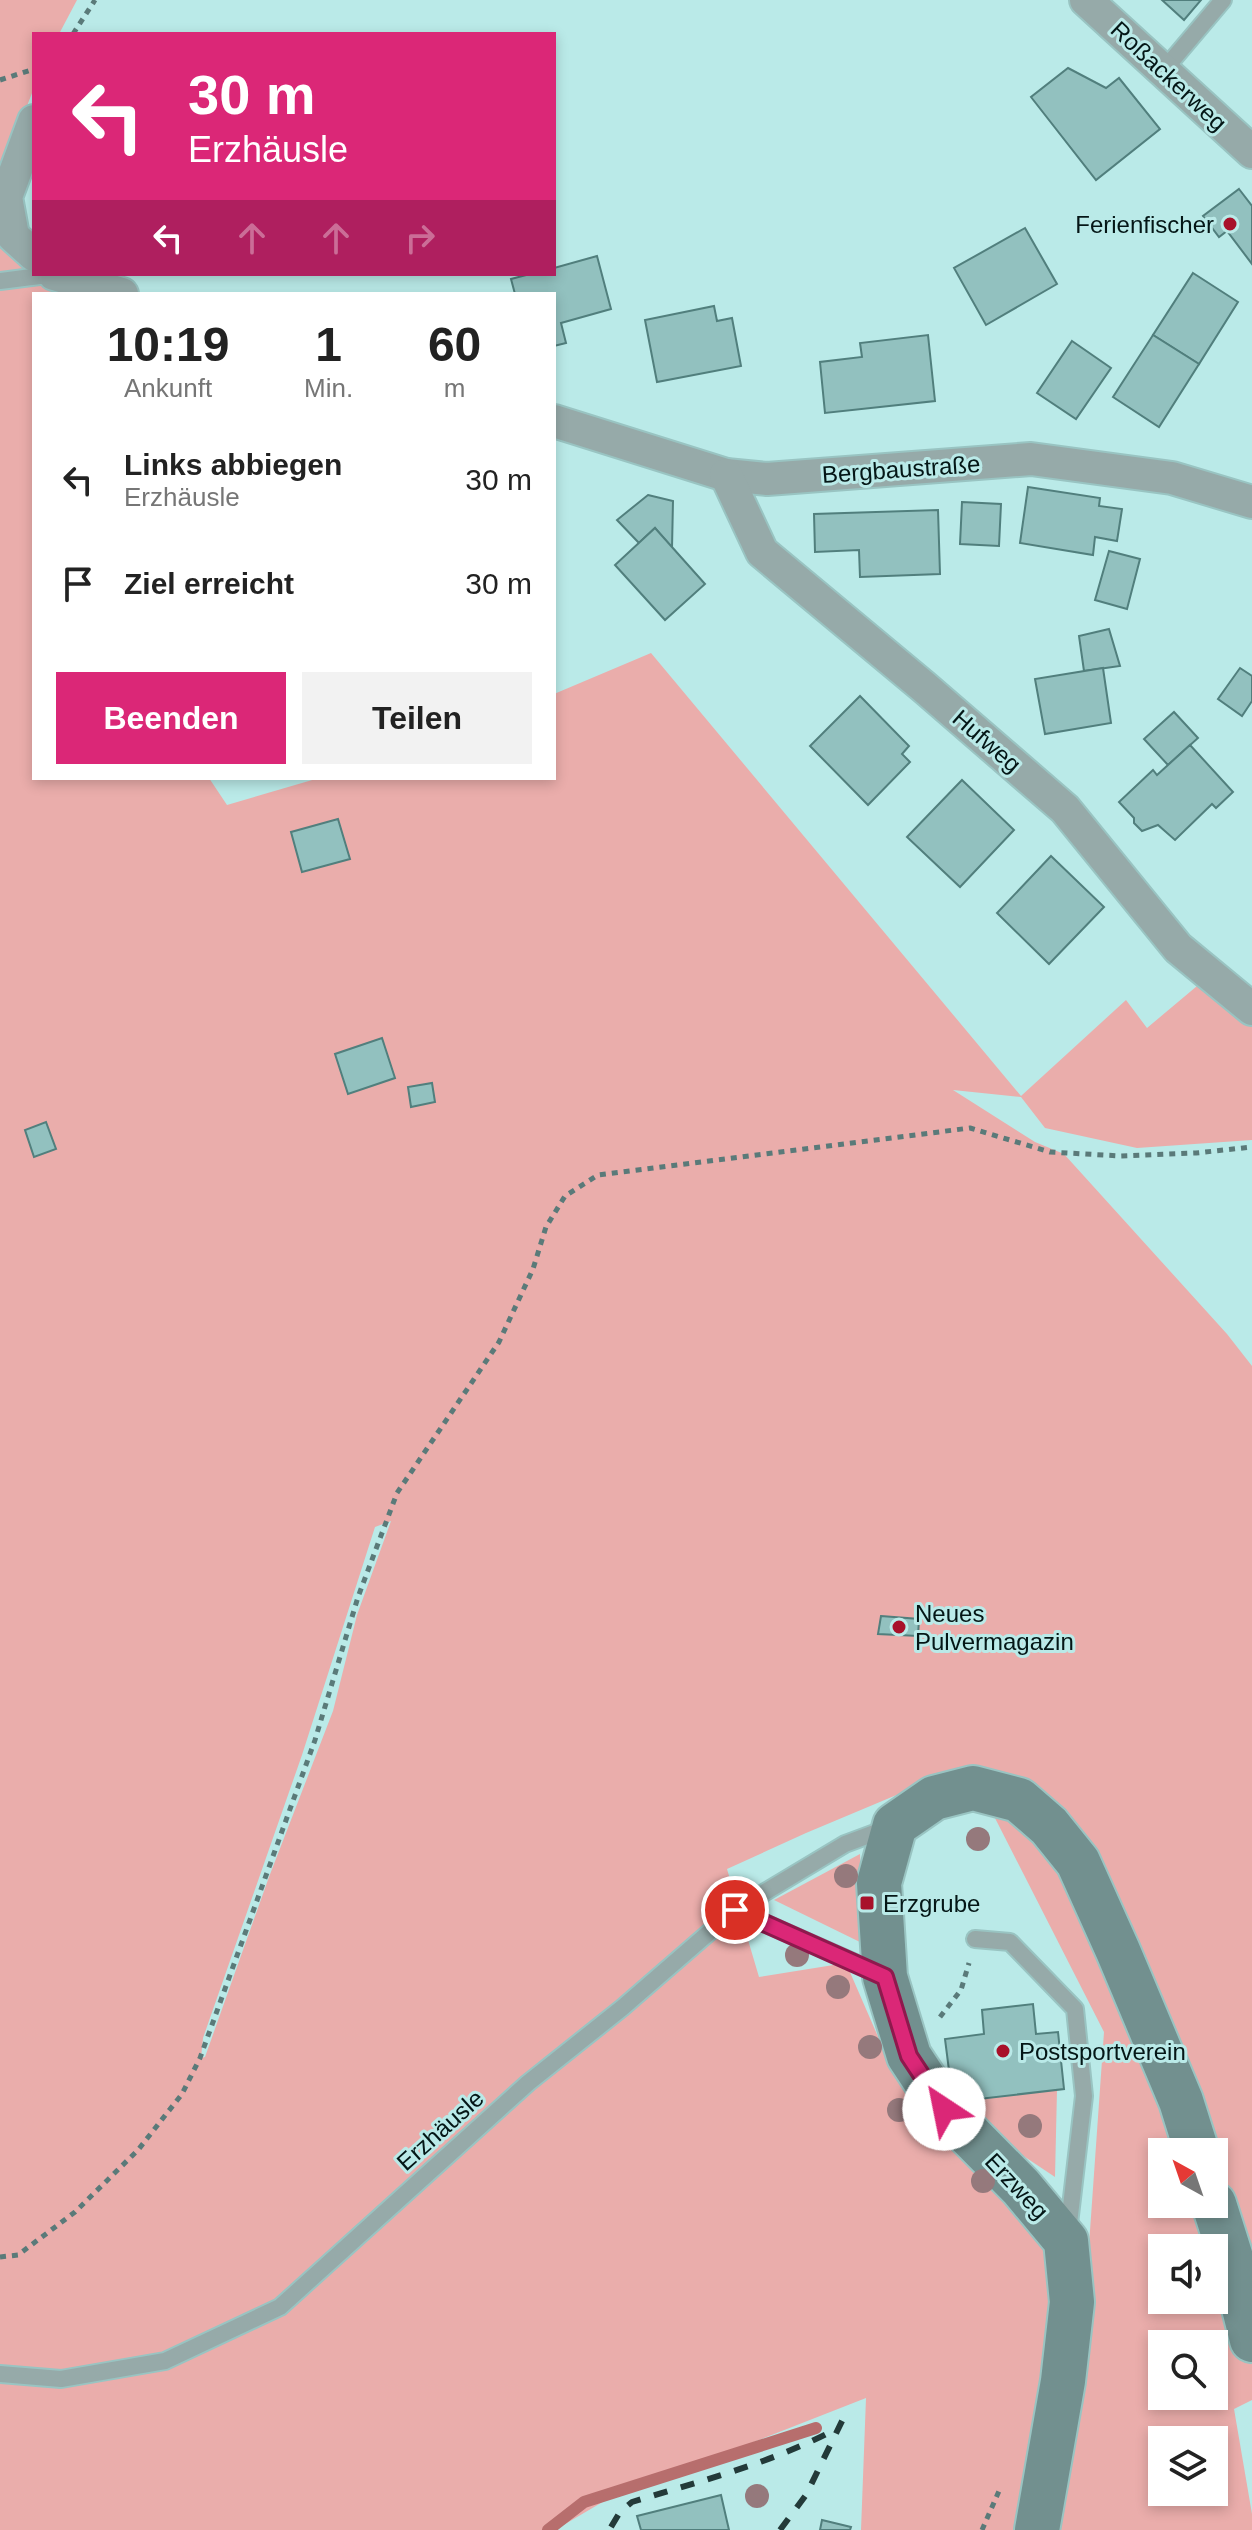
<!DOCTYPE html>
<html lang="de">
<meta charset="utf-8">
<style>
body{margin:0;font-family:Arial,sans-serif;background:#f2f2f2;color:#222;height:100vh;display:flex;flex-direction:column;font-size:30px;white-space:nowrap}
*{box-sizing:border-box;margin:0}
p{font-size:26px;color:#767676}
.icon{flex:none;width:44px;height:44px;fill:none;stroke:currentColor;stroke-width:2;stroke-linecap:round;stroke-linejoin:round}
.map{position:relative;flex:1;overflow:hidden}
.drawer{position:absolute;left:32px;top:292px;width:524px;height:488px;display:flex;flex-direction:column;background:#fff;border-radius:0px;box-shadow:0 4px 12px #0003}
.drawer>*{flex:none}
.top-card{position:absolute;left:32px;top:32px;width:524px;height:244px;border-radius:0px;box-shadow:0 4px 12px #0003;background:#db2777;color:#fff;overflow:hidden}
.needle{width:52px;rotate:320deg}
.controls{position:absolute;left:1148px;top:2138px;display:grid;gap:16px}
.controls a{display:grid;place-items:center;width:80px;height:80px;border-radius:0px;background:#fff;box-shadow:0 4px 12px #0003;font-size:40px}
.pin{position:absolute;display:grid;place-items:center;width:68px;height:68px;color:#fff;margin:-34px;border:4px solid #fff;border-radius:50%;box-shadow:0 2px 8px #0007}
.me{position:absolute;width:88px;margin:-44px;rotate:326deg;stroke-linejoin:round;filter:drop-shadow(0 0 6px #0008)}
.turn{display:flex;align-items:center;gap:28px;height:168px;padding:0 24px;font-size:36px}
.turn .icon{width:104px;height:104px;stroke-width:2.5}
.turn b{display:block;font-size:56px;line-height:68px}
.lanes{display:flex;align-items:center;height:76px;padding:0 24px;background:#0003;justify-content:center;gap:40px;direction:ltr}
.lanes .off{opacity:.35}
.eta{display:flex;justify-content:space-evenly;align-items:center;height:136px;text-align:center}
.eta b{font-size:48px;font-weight:700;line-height:56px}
.cta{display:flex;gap:16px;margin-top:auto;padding:16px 24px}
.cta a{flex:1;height:92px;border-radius:0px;background:#db2777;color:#fff;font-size:32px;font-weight:700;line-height:92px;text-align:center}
.cta a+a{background:#f2f2f2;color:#222}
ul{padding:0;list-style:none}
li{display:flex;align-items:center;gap:24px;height:104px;padding:0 24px}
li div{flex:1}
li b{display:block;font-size:30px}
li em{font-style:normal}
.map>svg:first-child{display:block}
.green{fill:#eaadab;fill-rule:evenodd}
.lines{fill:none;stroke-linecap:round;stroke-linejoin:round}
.stream{stroke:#b76e6d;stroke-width:12}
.building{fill:#92c1bf;stroke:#517f7d;stroke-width:2}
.lane-casing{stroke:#99c4c2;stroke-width:20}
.street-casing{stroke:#99c4c2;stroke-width:36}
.secondary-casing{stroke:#99c4c2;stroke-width:48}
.path{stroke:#5a7a79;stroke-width:5;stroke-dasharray:6 6;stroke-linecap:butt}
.lane{stroke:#96aaa9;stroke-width:16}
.street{stroke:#96aaa9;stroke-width:32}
.secondary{stroke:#72908f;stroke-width:44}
.rail{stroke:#233a39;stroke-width:6;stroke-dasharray:14 14;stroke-linecap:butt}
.tree{fill:#95797c}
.route-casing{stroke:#8e194d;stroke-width:20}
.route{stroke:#db2777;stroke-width:14}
.poi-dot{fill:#a8112a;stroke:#baeae8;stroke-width:3}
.labels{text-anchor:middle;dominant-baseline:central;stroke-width:6;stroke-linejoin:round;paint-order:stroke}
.street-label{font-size:24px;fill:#041616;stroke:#baeae8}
.poi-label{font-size:24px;fill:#041616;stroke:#baeae8;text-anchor:start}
</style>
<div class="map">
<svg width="1252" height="2530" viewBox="0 0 1252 2530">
<rect width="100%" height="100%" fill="#baeae8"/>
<g class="green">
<polygon points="0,0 77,0 59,34 34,34 34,88 0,175"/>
<path d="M0,243L69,294H34V778H209L227,805L319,778H554V694L651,653L1021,1096L1126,1000L1147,1028L1203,981L1252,1026V1140L1137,1148L1045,1128L1021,1097L953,1090L1035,1142L1064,1154L1227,1334L1252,1366V2400L1234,2409L1252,2514V2530H861L866,2398L606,2500L555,2530H0ZM391,1521L357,1615L333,1711L269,1877L205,2057L201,2058L203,2038L302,1755L375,1527ZM968,1765L1104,2032L1088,2259L937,2124L896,2078L846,1963L759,1977L727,1869L806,1833ZM1162,2152H1214V2204H1162ZM1162,2248H1214V2300H1162ZM1162,2344H1214V2396H1162ZM1162,2440H1214V2492H1162Z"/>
<polygon points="860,1854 864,1944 774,1900"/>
<polygon points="1057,2090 1055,2177 995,2137 963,2101"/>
</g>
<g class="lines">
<polyline class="stream" points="548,2530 584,2502 816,2428"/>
</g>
<g class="building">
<polygon points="1162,0 1201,0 1184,20"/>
<polygon points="1068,68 1106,88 1119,78 1160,129 1096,180 1031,97"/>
<polygon points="1239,189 1252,206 1252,264 1227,231 1219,237 1203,216"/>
<polygon points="1025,228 1057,284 986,325 954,268"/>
<polygon points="597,256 611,309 561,323 566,343 554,346 554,294 515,294 511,279 530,274 554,274 554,268"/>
<polygon points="1193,273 1238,302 1199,364 1153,335"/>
<polygon points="714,306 717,321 732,318 741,366 657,382 645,320"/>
<polygon points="928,335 935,401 825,413 820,362 862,357 860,343"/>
<polygon points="1153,335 1199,364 1159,427 1113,397"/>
<polygon points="1072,341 1111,368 1076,419 1037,393"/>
<polygon points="1028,487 1100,498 1099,506 1122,509 1117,541 1095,537 1093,555 1020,543"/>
<polygon points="648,495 673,501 672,548 655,528 639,543 617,520"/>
<polygon points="962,502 1001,504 999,546 960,544"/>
<polygon points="938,510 940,574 860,577 859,550 815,552 814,514"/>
<polygon points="655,528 705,584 665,620 615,565"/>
<polygon points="1109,551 1140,559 1127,609 1095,600"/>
<polygon points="1109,629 1120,666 1084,671 1079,636"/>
<polygon points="1103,668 1111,723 1045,734 1035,679"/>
<polygon points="1240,668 1252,676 1252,701 1242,716 1218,699"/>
<polygon points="860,696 909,746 902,754 910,762 868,805 810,746"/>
<polygon points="1174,712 1198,738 1168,765 1144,739"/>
<polygon points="1190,745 1233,792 1216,808 1212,804 1175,840 1158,825 1142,831 1134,823 1134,818 1119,802 1153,770 1157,775"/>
<polygon points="962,780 1014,830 960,887 907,837"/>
<polygon points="338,819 350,859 302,872 291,832"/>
<polygon points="1051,856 1104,907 1049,964 997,913"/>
<polygon points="382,1038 395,1078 348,1094 335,1054"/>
<polygon points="432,1083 435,1102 411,1107 408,1087"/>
<polygon points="46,1122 56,1149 34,1157 25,1130"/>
<polygon points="881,1616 919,1619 918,1636 878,1634"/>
<polygon points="1033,2004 1036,2034 1058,2032 1064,2089 953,2102 945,2039 984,2034 982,2010"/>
<polygon points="721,2495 729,2530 641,2530 637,2516"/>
<polygon points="822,2520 851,2527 850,2530 820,2530"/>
</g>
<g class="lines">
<g class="lane-casing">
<g id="lane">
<polyline points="1163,71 1223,0"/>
<polyline points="0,281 55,274"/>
<polyline points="735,1910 845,1844 888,1828"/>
<polyline points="975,1939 1010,1942 1075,2009 1084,2096 1068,2232"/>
<polyline points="0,2374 61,2379 165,2361 280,2307 528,2083 622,2008 735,1910 880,1974"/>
</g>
</g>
<g class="street-casing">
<g id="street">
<polyline points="1086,0 1252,152"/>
<polyline points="34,121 6,197 13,236 34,255"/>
<polyline points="54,274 122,294"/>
<polyline points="554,421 726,475 767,479 1031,459 1172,478 1252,502"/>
<polyline points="726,475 762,552 924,687 1065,809 1178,948 1252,1009"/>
</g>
</g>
<g class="secondary-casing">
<g id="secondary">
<polyline points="1214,2204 1233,2264 1252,2340"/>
<polyline points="1037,2530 1063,2381 1072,2302 1066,2241 1021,2187 944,2109 909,2056 885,1977 879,1883 895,1825 934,1798 973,1788 1019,1800 1049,1826 1078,1862 1118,1951 1181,2101 1197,2152"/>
</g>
</g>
<g class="path">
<polyline points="73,34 95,0"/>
<polyline points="0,80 34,69"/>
<polyline points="940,2017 961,1990 969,1963"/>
<polyline points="0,2257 18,2255 75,2212 138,2150 182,2094 200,2058 315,1740 358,1597 397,1493 499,1342 533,1269 546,1227 565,1196 598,1175 970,1128 1050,1152 1121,1156 1196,1153 1252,1147"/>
<polyline points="982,2530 999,2491"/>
</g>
<use href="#lane" class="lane"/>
<use href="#street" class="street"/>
<use href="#secondary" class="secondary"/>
<g class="rail">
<path d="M611,2527L620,2512L632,2502C701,2481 772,2463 836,2429"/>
<polyline points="780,2530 806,2495 844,2417"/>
</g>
</g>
<g class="tree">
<circle cx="978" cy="1839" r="12"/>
<circle cx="846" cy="1876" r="12"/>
<circle cx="797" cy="1955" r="12"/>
<circle cx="838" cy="1987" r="12"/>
<circle cx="870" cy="2047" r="12"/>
<circle cx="899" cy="2110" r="12"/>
<circle cx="1030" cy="2126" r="12"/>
<circle cx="926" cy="2127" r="12"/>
<circle cx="983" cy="2181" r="12"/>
<circle cx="757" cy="2496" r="12"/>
</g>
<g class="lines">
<g class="route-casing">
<polyline id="route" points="735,1910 885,1977 909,2056 944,2109"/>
</g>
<use href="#route" class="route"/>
</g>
<g class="poi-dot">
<circle cx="1230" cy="224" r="8"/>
<circle cx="899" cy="1627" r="8"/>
<rect x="859" y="1895" width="16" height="16" rx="4"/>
<circle cx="1003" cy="2051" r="8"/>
</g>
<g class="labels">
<g class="street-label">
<text transform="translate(1169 76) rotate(43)">Roßackerweg</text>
<text transform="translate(901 469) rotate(-4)">Bergbaustraße</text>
<text transform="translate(987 741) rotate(41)">Hufweg</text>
<text transform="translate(440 2130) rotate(-42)">Erzhäusle</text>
<text transform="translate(1017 2186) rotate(47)">Erzweg</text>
</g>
<g class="poi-label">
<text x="1214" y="224" text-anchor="end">Ferienfischer</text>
<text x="915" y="1613">Neues<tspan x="915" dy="28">Pulvermagazin</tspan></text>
<text x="883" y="1903">Erzgrube</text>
<text x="1019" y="2051">Postsportverein</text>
</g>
</g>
</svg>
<div class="controls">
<a><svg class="needle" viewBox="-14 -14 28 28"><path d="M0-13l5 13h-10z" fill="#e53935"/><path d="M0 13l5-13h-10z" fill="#767676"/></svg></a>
<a><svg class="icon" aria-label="sound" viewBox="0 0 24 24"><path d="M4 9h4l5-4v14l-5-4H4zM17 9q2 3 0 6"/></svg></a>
<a><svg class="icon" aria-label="search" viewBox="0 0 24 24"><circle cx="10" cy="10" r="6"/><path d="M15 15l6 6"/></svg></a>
<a><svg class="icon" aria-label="layers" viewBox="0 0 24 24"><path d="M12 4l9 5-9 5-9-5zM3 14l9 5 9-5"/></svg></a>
</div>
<div class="pin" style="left:735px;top:1910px;background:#d93025"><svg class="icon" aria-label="arrive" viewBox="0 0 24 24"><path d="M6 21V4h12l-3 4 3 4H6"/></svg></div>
<svg class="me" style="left:944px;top:2109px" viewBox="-20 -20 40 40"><circle r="19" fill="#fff"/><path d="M0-13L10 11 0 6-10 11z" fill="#db2777"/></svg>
<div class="top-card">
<div class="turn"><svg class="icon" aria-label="left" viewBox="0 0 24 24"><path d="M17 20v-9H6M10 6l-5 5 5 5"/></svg><div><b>30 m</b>Erzhäusle</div></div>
<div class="lanes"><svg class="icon" aria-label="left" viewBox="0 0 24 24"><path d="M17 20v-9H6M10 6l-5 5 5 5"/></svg><svg class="icon off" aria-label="ahead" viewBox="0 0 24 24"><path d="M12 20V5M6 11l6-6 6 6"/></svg><svg class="icon off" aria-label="ahead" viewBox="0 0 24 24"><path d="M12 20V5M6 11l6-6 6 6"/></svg><svg class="icon off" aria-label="right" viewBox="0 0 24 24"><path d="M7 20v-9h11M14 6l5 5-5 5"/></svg></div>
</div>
<section class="drawer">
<div class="eta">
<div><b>10:19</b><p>Ankunft</p></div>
<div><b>1</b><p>Min.</p></div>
<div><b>60</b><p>m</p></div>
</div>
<ul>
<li><svg class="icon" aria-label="left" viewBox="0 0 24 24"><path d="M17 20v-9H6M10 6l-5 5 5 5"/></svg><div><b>Links abbiegen</b><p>Erzhäusle</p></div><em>30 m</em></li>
<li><svg class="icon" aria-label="arrive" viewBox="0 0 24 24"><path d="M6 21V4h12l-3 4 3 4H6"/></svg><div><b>Ziel erreicht</b></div><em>30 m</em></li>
</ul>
<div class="cta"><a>Beenden</a><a>Teilen</a></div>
</section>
</div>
